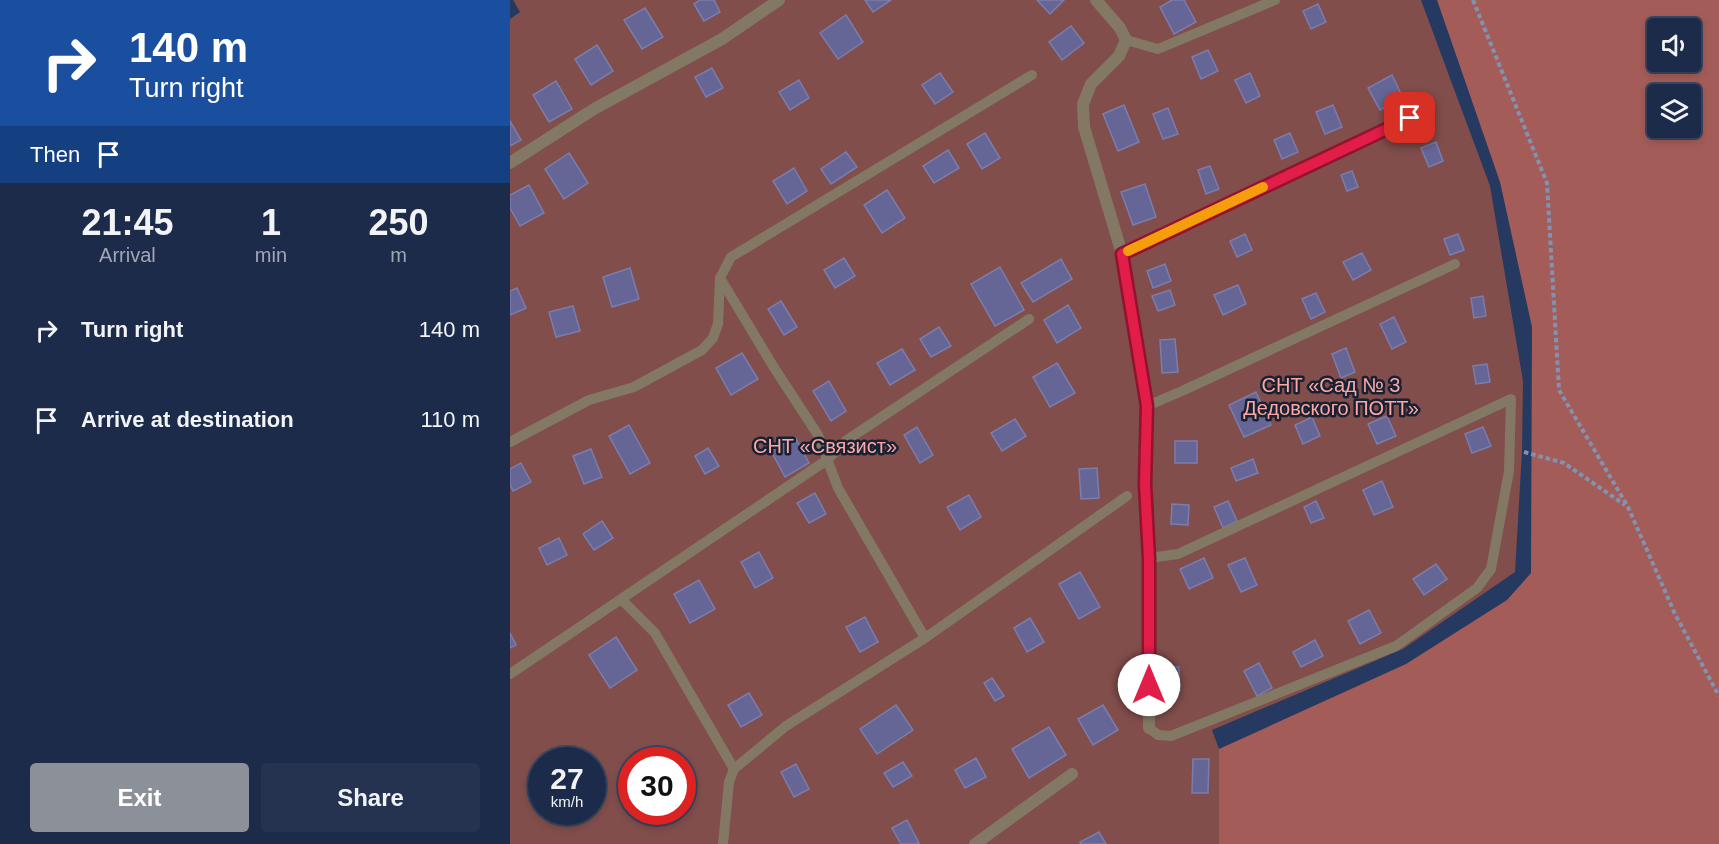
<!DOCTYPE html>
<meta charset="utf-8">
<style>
body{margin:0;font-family:Arial,sans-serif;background:#253350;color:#f1f3f6;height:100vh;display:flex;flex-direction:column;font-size:22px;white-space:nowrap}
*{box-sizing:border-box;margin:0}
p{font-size:20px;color:#a0a7b4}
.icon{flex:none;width:33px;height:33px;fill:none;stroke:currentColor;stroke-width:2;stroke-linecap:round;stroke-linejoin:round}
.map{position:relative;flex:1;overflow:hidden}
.drawer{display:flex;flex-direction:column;background:#1c2b49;width:510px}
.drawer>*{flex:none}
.top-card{background:#1a4fa0;color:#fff;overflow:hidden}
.buttons{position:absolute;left:1137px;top:18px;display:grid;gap:12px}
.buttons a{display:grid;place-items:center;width:54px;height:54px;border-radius:6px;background:#1c2b49;box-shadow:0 3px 9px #0003,0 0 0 2px #3a4761;font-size:30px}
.speed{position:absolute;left:18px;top:747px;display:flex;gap:12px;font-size:30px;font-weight:700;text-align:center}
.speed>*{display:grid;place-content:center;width:78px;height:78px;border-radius:50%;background:#1c2b49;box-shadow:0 3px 9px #0003,0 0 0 2px #3a4761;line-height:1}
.speed small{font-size:15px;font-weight:400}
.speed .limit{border:9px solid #d22;background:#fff;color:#111}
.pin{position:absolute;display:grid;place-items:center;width:51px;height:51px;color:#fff;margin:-26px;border-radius:12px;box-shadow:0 3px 9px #0006}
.me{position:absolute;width:66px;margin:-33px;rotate:0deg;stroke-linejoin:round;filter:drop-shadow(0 0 4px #0008)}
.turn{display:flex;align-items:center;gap:21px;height:126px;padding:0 30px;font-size:27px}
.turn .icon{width:78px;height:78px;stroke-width:2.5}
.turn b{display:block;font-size:42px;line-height:51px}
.then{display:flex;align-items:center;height:57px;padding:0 30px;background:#0003;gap:12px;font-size:22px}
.eta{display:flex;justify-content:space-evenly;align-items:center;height:102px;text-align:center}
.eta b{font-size:36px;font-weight:700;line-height:42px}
.action{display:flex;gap:12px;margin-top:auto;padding:12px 30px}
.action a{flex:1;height:69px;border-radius:6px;background:#8c9099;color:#fff;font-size:24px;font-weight:700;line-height:69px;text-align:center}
.action a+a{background:#253350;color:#f1f3f6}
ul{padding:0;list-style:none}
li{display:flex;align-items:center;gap:18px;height:90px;padding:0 30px}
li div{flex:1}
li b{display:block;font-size:22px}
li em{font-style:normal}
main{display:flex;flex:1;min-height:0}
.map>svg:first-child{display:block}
.green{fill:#814e4b;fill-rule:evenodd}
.forest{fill:#a35c58;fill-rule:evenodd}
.building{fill:#666696;stroke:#7c7cad;stroke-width:1.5}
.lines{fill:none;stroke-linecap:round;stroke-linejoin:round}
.path{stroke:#8292b1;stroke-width:4;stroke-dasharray:4.5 3;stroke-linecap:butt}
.service{stroke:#837863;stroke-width:10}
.minor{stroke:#837863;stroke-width:12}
.route-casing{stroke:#92132f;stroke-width:15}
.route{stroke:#e11d48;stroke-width:10}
.slow{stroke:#f59e0b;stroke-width:10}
.labels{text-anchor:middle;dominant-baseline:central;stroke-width:5;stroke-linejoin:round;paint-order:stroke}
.park-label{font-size:20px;fill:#fba7a2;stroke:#182133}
</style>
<main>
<section class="drawer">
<div class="top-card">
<div class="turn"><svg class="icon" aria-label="right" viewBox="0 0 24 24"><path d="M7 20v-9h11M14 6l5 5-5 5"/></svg><div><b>140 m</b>Turn right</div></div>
<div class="then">Then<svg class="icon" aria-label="arrive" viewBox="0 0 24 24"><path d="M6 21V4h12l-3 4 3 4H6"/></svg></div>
</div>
<div class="eta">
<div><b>21:45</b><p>Arrival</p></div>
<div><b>1</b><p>min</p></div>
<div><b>250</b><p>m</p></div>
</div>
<ul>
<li><svg class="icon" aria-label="right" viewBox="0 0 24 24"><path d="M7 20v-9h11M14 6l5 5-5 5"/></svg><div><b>Turn right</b></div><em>140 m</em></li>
<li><svg class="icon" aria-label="arrive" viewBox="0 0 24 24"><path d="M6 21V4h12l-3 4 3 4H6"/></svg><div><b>Arrive at destination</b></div><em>110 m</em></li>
</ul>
<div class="action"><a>Exit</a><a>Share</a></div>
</section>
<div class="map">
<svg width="1209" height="844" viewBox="0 0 1209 844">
<rect width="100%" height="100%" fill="#263961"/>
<path class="green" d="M3,0H911L980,186L1013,381L1012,451L1005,572L893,649L702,730L709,749V844H0V19L10,12ZM32,760H82V812H32ZM122,760H172V812H122Z"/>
<path class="forest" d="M927,0H1209V844H709V749L896,664L997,600L1021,573L1022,327L990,182ZM1148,28H1180V62H1148ZM1148,94H1180V128H1148Z"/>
<g class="building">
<polygon points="190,0 204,0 210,12 194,21 184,4"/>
<polygon points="355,0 381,0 363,12"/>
<polygon points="527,0 554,0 540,14"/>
<polygon points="662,0 674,0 686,22 664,34 650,7"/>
<polygon points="808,4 816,22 801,29 793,11"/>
<polygon points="135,8 153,37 132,49 114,20"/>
<polygon points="336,15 353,42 328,59 310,33"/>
<polygon points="561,26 574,43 552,60 539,42"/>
<polygon points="87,45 103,71 81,85 65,59"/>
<polygon points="698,50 708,71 691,79 682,57"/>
<polygon points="202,68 213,88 196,97 185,77"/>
<polygon points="430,73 443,92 425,104 412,85"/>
<polygon points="740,73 750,96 736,103 725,80"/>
<polygon points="882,75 893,98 870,110 858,88"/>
<polygon points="289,80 299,98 280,110 269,92"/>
<polygon points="46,81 62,109 39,122 23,95"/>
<polygon points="614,105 629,142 608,151 593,114"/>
<polygon points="823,105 832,127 815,134 806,112"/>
<polygon points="658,108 668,134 653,139 643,114"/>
<polygon points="0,121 11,140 0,146"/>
<polygon points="475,133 490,158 472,169 457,144"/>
<polygon points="780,133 788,152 772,159 764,140"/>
<polygon points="926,142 933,161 919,167 911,148"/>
<polygon points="438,150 449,168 424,183 413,166"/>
<polygon points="336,152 347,167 321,184 311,169"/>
<polygon points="59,153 78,183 54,199 35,169"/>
<polygon points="700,166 709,189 696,194 688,170"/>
<polygon points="284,168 297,191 277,204 263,181"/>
<polygon points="842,171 848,187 837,191 831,175"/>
<polygon points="635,184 646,217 623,225 611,192"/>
<polygon points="19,185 34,213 10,226 0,208 0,195"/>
<polygon points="377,190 395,218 372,233 354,205"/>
<polygon points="735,234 742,250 727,257 720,241"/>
<polygon points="948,234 954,250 940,255 934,239"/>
<polygon points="852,253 861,270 843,280 833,262"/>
<polygon points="334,258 345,276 325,288 314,270"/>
<polygon points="551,259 562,279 523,302 511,283"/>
<polygon points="655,264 661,281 643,288 637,271"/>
<polygon points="490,267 514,310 485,326 461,284"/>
<polygon points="120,268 129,299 102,307 93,277"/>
<polygon points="728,285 736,304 713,315 704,295"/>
<polygon points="7,288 16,308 0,315 0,291"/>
<polygon points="660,290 665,305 648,311 642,296"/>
<polygon points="806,293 815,312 801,319 792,299"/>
<polygon points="973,296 976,316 964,318 961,298"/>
<polygon points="271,301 287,327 274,335 258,309"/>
<polygon points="558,305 571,328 547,343 534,320"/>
<polygon points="63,306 70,331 46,337 39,312"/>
<polygon points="884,317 896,342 882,349 870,324"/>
<polygon points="429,327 441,346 421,357 410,339"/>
<polygon points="665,339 668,372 652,373 650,340"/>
<polygon points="836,348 845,372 831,378 822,354"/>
<polygon points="392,349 405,370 380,385 367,363"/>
<polygon points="232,353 248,379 221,395 206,368"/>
<polygon points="547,363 565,393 540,407 523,377"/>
<polygon points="977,364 980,382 966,384 963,366"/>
<polygon points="319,381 336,411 321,421 303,391"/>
<polygon points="746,392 761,425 734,437 719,405"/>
<polygon points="877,416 886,436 867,444 858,424"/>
<polygon points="802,417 810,436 793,444 785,425"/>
<polygon points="505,419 516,436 492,451 481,433"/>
<polygon points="119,425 140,463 120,474 99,436"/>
<polygon points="407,427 423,455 410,463 394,435"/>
<polygon points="973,427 981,446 962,453 955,434"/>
<polygon points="285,437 299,463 275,477 261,451"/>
<rect x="665" y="441" width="22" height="22"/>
<polygon points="198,448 209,466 195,474 185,456"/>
<polygon points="81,449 92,477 74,484 63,456"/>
<polygon points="743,459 748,473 726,481 721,468"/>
<polygon points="11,463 21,482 3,491 0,484 0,469"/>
<polygon points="587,468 589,498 571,499 569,469"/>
<polygon points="872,481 883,507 864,515 853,490"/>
<polygon points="305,493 316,514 299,523 287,503"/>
<polygon points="459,495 471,517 450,530 437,507"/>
<polygon points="718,501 727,521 713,528 704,507"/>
<polygon points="806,501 814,518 801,523 794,507"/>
<polygon points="662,504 679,505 678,525 661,524"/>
<polygon points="92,521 103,538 84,550 73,534"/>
<polygon points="49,538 57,555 37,565 29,548"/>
<polygon points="249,552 263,578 245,588 231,562"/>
<polygon points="694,558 703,578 679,589 670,569"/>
<polygon points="735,558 747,585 731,592 718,565"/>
<polygon points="926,564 937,579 914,595 903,579"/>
<polygon points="570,572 590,607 569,619 549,584"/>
<polygon points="189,580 205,609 180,623 164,594"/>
<polygon points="859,610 871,633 850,644 838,621"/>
<polygon points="355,617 368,642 350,652 336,627"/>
<polygon points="520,618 534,642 517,652 504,628"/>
<polygon points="0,633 6,645 0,648"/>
<polygon points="106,637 127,670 100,688 79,655"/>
<polygon points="805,640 813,656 791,667 783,652"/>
<polygon points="749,663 762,688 747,696 734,671"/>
<polygon points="653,667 669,667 670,690 654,691"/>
<polygon points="482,678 494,696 485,701 474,683"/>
<polygon points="239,693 252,715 231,727 218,705"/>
<polygon points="386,705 403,730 367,754 350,729"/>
<polygon points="593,705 608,730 583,745 568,719"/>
<polygon points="539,727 556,755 519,778 502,749"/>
<polygon points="466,758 476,777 455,788 445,770"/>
<polygon points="683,759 699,759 698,793 682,793"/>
<polygon points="393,762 402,776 383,787 374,773"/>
<polygon points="286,764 299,789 284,797 271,772"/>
<polygon points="172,794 178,805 172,808"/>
<polygon points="147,812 165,812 151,819"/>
<polygon points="397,820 409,843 406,844 391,844 382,828"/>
<polygon points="589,832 596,844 571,844 570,842"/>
</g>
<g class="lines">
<g class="path">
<polyline points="963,0 1037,183 1049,390 1118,507 1165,614 1209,696"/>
<polyline points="1014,452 1054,463 1115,505"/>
</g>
<g class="service">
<polyline points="616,40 648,49 765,0"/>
<polyline points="612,254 900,118"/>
<polyline points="210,278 263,366 308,435 328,488 415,638"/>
<polyline points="637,406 672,391 945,264"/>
<polyline points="0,442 79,400 124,387 192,350 203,338 208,324 210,278 221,257 522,75"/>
<polyline points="112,600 145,633 224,769"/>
<polyline points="0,674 317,460 337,440 519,319"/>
<polyline points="639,728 648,735 661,736 886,646 967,588 981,569 999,471 1001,399 668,554 639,558"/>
<polyline points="213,844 219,782 224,769 276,726 415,638 617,496"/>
</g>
<g class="minor">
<polyline points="586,0 610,28 616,40 609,56 581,84 573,104 574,127 612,254 637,406 635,482 639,558 639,728"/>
<polyline points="0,163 84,109 212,39 269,0"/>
<polyline points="465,844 562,774"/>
</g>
</g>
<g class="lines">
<g class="route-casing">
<polyline id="route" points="639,685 639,558 635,484 637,406 612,254 900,118"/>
</g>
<use href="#route" class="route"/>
<polyline class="slow" points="618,251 753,187"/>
</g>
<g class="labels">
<g class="park-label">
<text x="821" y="385">СНТ «Сад № 3<tspan x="821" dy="23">Дедовского ПОТТ»</tspan></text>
<text x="315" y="446">СНТ «Связист»</text>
</g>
</g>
</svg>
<div class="buttons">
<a><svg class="icon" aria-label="sound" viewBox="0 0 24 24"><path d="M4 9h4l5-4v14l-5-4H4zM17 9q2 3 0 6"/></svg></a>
<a><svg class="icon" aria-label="layers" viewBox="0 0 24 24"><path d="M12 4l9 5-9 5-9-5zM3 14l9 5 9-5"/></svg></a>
</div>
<div class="speed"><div>27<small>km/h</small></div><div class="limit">30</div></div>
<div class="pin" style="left:900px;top:118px;background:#d93025"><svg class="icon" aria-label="arrive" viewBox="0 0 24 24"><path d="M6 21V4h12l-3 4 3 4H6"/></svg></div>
<svg class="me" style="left:639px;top:685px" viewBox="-20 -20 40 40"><circle r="19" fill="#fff"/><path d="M0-13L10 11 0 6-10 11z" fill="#e11d48"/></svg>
</div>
</main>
